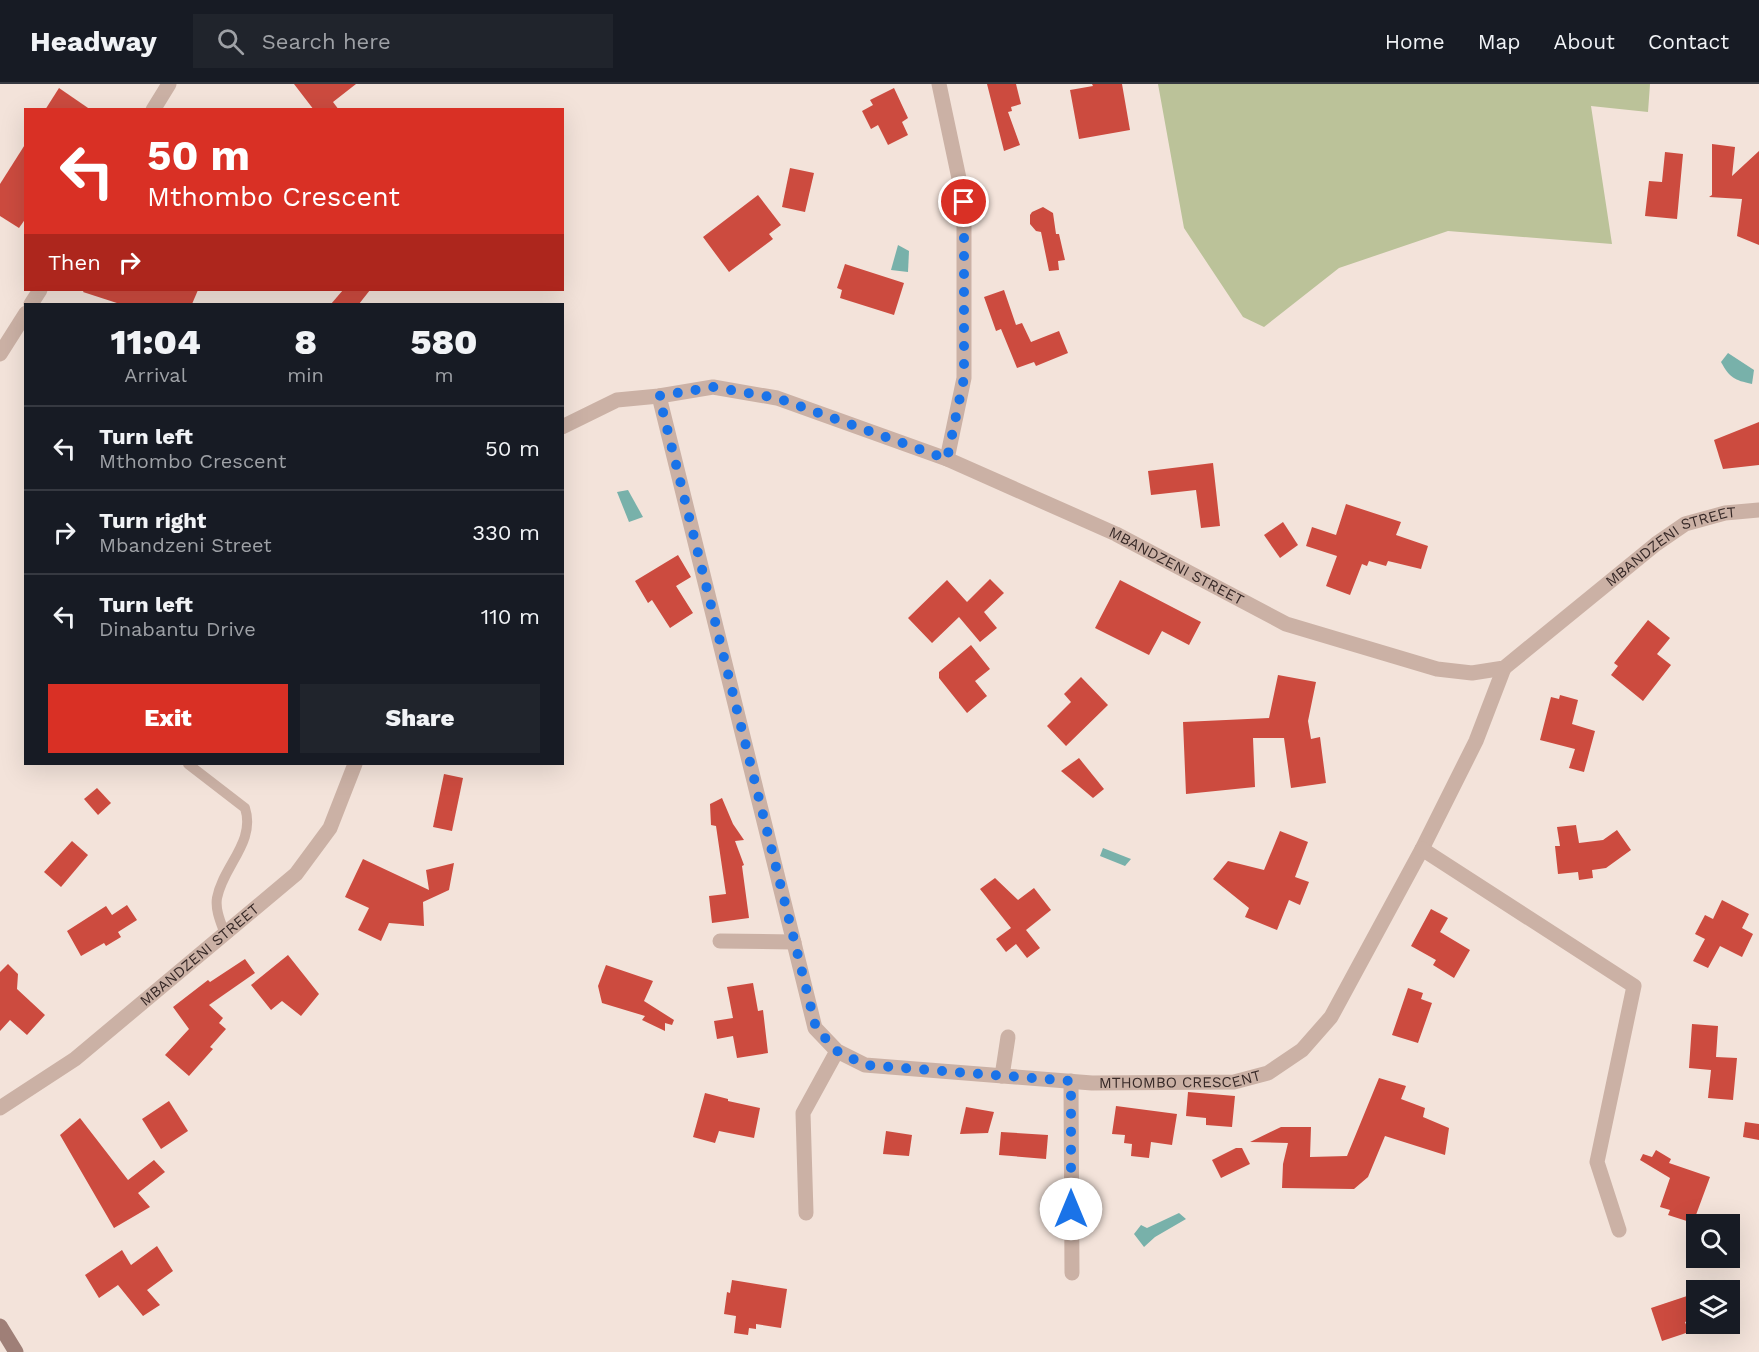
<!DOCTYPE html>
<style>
body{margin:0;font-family:"Work Sans",sans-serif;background:#20242c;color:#f1f3f6;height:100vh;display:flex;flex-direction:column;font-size:22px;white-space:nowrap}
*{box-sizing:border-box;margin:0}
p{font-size:20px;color:#9ea1a6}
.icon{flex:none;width:33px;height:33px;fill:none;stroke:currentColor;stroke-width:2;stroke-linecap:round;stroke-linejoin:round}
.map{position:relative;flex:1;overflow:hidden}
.side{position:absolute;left:24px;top:219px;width:540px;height:462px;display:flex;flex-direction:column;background:#171b24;border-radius:0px;box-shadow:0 6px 24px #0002}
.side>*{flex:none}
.banner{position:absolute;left:24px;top:24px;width:540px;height:183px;border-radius:0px;box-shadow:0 6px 24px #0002;background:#d93025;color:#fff;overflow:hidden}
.fabs{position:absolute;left:1686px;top:1130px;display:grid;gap:12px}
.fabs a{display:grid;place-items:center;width:54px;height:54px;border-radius:0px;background:#171b24;box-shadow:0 6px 24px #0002;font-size:30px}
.pin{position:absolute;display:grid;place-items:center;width:51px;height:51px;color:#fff;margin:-26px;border:3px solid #fff;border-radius:50%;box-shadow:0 2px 6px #0007}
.me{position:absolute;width:66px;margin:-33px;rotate:0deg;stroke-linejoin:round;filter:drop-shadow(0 0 4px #0008)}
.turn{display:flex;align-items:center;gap:21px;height:126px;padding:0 24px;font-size:27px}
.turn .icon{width:78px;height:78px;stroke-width:2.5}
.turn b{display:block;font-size:42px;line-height:51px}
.then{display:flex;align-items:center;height:57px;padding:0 24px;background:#0003;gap:12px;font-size:22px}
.eta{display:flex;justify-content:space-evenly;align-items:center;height:102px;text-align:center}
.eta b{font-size:36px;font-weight:800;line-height:42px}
.button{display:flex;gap:12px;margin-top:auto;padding:12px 24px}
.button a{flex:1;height:69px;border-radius:0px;background:#d93025;color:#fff;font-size:24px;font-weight:800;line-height:69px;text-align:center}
.button a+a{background:#20242c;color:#f1f3f6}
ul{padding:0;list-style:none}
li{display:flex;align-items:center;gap:18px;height:84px;padding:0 24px;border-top:2px solid #363941}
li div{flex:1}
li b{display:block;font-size:22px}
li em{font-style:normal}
header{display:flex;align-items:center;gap:36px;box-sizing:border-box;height:84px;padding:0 30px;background:#171b24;border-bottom:2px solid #363941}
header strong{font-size:28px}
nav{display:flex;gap:33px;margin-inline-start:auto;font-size:21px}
.search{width:420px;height:54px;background:#20242c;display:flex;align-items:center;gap:15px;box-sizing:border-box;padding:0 21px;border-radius:0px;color:#9ea1a6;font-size:22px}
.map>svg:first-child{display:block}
.green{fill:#bbc299}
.water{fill:#78b1aa}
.building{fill:#cc4b3f}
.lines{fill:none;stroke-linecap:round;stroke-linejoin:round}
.lane{stroke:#cbb1a5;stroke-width:10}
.street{stroke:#cbb1a5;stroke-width:15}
.secondary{stroke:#9f7f77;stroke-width:15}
.route{stroke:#1a73e8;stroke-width:10;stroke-dasharray:0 18}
.labels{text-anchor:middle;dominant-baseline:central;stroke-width:4.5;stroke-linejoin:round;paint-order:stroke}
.street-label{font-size:15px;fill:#372927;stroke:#faeee7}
</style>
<header>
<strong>Headway</strong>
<div class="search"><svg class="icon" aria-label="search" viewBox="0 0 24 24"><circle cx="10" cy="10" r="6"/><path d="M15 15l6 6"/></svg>Search here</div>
<nav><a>Home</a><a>Map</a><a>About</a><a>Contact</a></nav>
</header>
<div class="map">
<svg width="1759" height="1268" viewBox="0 0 1759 1268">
<rect width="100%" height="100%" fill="#f3e3da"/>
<polygon class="green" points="1158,0 1650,0 1648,28 1591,22 1612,160 1448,147 1339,184 1264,243 1243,233 1184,144"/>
<g class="water">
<polygon points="898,161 909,167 908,188 891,186"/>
<path d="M1728,269L1754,286L1752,300C1734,296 1730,294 1721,278Z"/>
<polygon points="628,406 643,433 629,438 617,408"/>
<polygon points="1103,764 1131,775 1125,782 1100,772"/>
<polygon points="1179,1129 1186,1135 1155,1153 1144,1163 1134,1150 1141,1141 1147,1144"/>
</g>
<g class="building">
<polygon points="294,0 356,0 333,18 339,26 314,26"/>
<polygon points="987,0 1016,0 1021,20 1011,23 1012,27 1008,28 1020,61 1004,67"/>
<polygon points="1092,0 1122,0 1130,46 1079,55 1070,6 1093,2"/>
<polygon points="59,4 91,26 45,26"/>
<polygon points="894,4 908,34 902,38 908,51 888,61 878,41 871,45 862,27 873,21 870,16"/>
<polygon points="26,59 26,134 19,144 0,132 0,100"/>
<polygon points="1712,60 1735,63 1732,92 1759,67 1759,161 1737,152 1742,115 1709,113 1712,111"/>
<polygon points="1665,68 1683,70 1677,135 1645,132 1649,97 1662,98"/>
<polygon points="790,84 814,89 805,128 782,123"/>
<polygon points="758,111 781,141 769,150 773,155 729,188 703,153"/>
<polygon points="1043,123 1053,129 1056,150 1059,150 1065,176 1058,177 1059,186 1049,187 1041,148 1036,147 1030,140 1030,131 1032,128"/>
<polygon points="845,180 904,199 894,231 840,214 842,206 837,204"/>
<polygon points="84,206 198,206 192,220 120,220 83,208"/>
<polygon points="343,206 370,206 359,220 331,220"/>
<polygon points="1004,206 1016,241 1022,239 1031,258 1059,247 1068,269 1036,282 1034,278 1017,284 1001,245 996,247 984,213"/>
<polygon points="1759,338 1759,381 1723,385 1714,356"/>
<polygon points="1213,379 1220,442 1201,444 1196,406 1151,411 1148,387"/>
<polygon points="1346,420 1401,438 1396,451 1428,462 1421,485 1388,477 1386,482 1369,477 1367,482 1362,480 1350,511 1326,502 1337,472 1306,462 1312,443 1336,451"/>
<polygon points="1283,438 1298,461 1280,474 1264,451"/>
<polygon points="678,471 691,493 676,502 693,529 670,544 652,516 648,519 635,497"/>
<polygon points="990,495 1004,509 984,528 997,544 980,558 959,533 932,559 908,534 947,496 967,518"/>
<polygon points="1120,496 1201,538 1189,561 1162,547 1149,571 1095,544"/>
<polygon points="1648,536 1670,554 1657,570 1671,581 1643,617 1611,591 1618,582 1614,579"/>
<polygon points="971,561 990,585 975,597 987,612 967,629 939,594 939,588"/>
<polygon points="1278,591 1316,598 1308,637 1311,655 1320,653 1326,699 1291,704 1284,654 1253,654 1255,703 1186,710 1183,638 1269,634"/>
<polygon points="1081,593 1108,621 1066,662 1047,642 1071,618 1064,610"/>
<polygon points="1560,611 1578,616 1572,640 1595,647 1584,688 1569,684 1575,665 1540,656 1551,613 1559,615"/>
<polygon points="1079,674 1104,705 1093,714 1061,687"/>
<polygon points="444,690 463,694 452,747 433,743"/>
<polygon points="97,704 111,719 98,731 84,715"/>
<polygon points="722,714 733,740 744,756 735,757 744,781 742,782 749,834 712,839 709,812 726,810 716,742 711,741 710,720"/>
<polygon points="1576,741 1579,759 1603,756 1617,746 1631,766 1606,784 1592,786 1593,794 1579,796 1578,788 1558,790 1555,762 1560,762 1557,743"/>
<polygon points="1280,747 1308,758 1295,793 1309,798 1300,821 1289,816 1277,846 1245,833 1249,824 1213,795 1228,777 1264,786"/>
<polygon points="72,757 88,771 61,803 44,788"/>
<polygon points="363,775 429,806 426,786 454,779 449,806 423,818 424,842 389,839 381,857 358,846 369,824 345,813"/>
<polygon points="995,794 1018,816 1034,804 1051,826 1026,846 1040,864 1027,874 1016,860 1006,868 996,855 1011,844 980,805"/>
<polygon points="1722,816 1749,830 1742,844 1753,850 1742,873 1720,862 1708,884 1693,877 1705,855 1695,850 1705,831 1713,835"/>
<polygon points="127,821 137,836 118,848 121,853 106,862 104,859 81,872 67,847 106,822 112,831"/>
<polygon points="1431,825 1448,834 1440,848 1470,866 1454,894 1433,881 1436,876 1411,862"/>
<polygon points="288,871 319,910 301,932 282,917 271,926 251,901"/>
<polygon points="245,875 255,889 209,921 223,934 219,939 226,945 210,963 213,965 189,992 165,971 189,945 173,923 208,896 210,898"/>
<polygon points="8,880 18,890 17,905 45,931 27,951 10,936 0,947 0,888"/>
<polygon points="606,881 653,897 644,917 674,936 672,941 665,939 665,947 642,936 645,932 602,919 598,902"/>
<polygon points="753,899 758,927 763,926 768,969 737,974 733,952 717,955 714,937 733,934 727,903"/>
<polygon points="1408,904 1423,909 1421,915 1432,919 1418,959 1392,951"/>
<polygon points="1692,940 1718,942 1716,973 1737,974 1733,1016 1708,1014 1711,986 1689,984"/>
<polygon points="1379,994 1406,1002 1401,1015 1425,1024 1423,1033 1449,1044 1445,1071 1385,1052 1368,1093 1354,1105 1282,1104 1283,1080 1288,1059 1250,1058 1281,1043 1311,1043 1310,1073 1347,1072"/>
<polygon points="1188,1008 1235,1012 1232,1043 1206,1041 1206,1034 1186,1032"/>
<polygon points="705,1009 728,1015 728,1017 760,1024 754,1054 719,1047 715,1059 693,1053"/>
<polygon points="169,1017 188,1047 161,1065 142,1035"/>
<polygon points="1116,1022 1177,1030 1172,1061 1151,1058 1149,1074 1131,1072 1132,1060 1124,1059 1125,1051 1112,1050"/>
<polygon points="966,1023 994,1028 988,1049 960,1050"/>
<polygon points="80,1034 128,1096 154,1076 165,1088 138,1109 150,1123 114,1144 60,1051"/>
<polygon points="1745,1038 1759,1040 1759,1056 1743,1053"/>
<polygon points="886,1047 912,1051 909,1072 883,1070"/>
<polygon points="1001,1048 1048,1051 1046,1075 999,1071"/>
<polygon points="1236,1064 1242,1064 1250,1080 1221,1094 1212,1076"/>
<polygon points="1656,1066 1671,1075 1669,1079 1710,1093 1693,1139 1668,1131 1670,1126 1660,1123 1670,1094 1640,1076 1643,1070 1652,1073"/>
<polygon points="157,1162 173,1187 147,1206 160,1221 143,1232 118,1201 99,1214 85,1191 122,1166 131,1181"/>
<polygon points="732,1196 787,1205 781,1244 756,1240 756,1245 749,1244 748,1251 734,1249 736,1232 724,1230 727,1208 730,1209"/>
<polygon points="1687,1212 1689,1218 1696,1215 1696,1234 1685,1238 1689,1248 1662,1257 1651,1224"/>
</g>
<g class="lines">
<path class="lane" d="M188,680L245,724C256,758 223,782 217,814C215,826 221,839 225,850"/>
<g class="street">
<polyline points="939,0 964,118 964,294 947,375"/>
<polyline points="153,26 169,0"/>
<polyline points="31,220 40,206"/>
<polyline points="0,270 26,229"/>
<path id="s1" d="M659,312L815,944L837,967L865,981L1092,999L1234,998L1268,989L1302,966L1331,933L1422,765L1476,657L1504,584"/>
<path id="s2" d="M562,343L617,316L659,312L713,303L777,314L947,375L1116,450L1286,540L1437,585L1472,589L1504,584L1656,460L1685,440L1725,429L1759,426"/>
<polyline points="1422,765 1634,902 1597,1078 1619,1146"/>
<polyline points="720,857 794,858"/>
<polyline points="1002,992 1008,953"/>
<polyline points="1071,997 1072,1189"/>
<path id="s3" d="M0,1024L75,975L296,790L330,744L355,680"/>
<polyline points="806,1129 803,1029 837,967"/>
</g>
<polyline class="secondary" points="0,1242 16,1268"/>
</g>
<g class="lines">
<polyline class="route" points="964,118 964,294 947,375 777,314 713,303 659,312 816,944 837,967 865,981 1071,997 1071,1125"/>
</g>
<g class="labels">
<g class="street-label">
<text stroke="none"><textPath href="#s2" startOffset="1215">MBANDZENI STREET</textPath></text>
<text stroke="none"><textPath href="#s2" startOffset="657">MBANDZENI STREET</textPath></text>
<text stroke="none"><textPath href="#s3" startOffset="252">MBANDZENI STREET</textPath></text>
<text stroke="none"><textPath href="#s1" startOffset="1030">MTHOMBO CRESCENT</textPath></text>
</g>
</g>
</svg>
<div class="fabs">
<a><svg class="icon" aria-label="search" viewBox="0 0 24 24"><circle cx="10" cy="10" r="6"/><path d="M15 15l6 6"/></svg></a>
<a><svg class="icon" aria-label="layers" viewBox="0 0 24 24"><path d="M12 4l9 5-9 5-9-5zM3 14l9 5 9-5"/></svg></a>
</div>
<div class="pin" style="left:964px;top:118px;background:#d93025"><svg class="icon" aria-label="arrive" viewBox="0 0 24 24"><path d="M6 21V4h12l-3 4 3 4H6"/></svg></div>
<svg class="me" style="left:1071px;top:1125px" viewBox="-20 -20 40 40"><circle r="19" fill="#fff"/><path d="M0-13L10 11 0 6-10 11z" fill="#1a73e8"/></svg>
<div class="banner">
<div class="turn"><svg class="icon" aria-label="left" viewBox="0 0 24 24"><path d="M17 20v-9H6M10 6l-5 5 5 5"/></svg><div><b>50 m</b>Mthombo Crescent</div></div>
<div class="then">Then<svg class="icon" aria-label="right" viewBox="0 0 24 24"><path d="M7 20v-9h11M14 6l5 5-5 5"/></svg></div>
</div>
<section class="side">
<div class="eta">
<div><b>11:04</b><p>Arrival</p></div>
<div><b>8</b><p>min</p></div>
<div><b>580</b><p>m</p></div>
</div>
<ul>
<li><svg class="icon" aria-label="left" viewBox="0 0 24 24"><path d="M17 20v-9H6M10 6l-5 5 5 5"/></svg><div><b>Turn left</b><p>Mthombo Crescent</p></div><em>50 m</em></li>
<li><svg class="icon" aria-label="right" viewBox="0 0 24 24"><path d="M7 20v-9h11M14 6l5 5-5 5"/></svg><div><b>Turn right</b><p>Mbandzeni Street</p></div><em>330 m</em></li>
<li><svg class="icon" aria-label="left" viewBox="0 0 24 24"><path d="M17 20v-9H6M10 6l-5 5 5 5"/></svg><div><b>Turn left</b><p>Dinabantu Drive</p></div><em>110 m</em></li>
</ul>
<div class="button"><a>Exit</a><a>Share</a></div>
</section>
</div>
